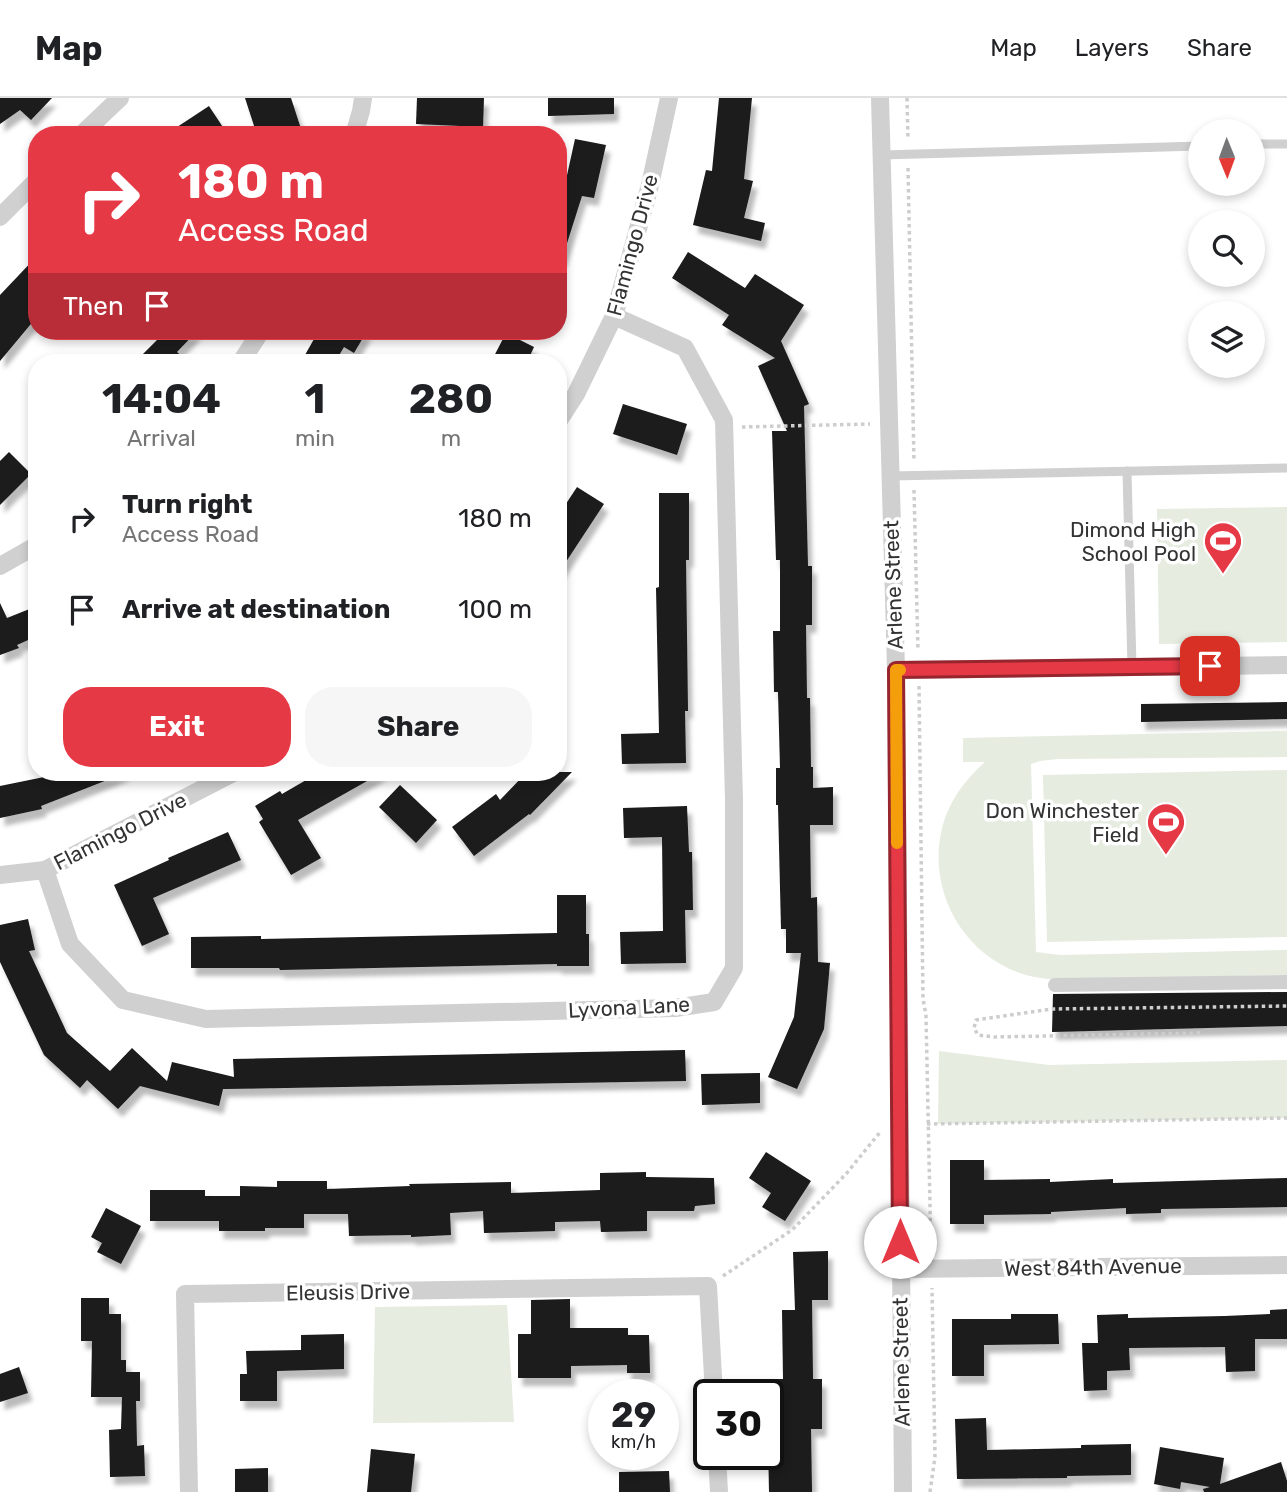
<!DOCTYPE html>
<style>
body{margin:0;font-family:Rubik,sans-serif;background:#f6f6f6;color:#202124;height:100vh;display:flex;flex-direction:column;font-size:26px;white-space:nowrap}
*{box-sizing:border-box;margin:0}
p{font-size:23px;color:#757577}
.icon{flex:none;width:38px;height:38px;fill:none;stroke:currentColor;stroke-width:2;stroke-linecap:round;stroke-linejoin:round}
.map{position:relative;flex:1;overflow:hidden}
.panel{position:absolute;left:28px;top:256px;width:539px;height:427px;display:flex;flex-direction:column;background:#fff;border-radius:28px;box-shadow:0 4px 10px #0003}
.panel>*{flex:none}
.banner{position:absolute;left:28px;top:28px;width:539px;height:214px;border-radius:28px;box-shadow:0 4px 10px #0003;background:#e63946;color:#fff;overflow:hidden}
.needle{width:46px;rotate:179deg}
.fabs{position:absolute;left:1188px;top:21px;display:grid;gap:14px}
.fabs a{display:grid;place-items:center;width:77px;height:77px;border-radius:50%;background:#fff;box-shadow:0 4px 10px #0003;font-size:35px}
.speed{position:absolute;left:588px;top:1281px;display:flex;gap:14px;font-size:35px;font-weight:700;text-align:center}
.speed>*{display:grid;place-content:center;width:91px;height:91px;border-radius:50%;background:#fff;box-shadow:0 4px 10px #0003;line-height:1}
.speed small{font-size:18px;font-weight:400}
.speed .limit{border:4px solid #111;border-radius:10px;background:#fff;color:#111}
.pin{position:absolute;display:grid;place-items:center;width:60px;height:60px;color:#fff;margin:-30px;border-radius:14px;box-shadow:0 4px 10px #0006}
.me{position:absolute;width:77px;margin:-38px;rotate:0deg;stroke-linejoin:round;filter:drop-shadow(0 0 5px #0008)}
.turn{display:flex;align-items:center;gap:24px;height:147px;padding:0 35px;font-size:32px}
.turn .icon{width:91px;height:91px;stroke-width:2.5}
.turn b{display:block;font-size:49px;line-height:60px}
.then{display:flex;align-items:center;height:66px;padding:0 35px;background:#0003;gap:14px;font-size:26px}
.eta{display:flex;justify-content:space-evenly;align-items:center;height:119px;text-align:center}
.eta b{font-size:42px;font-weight:700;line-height:49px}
.button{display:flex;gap:14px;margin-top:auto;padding:14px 35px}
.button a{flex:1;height:80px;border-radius:28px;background:#e63946;color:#fff;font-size:28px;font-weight:700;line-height:80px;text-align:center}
.button a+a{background:#f6f6f6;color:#202124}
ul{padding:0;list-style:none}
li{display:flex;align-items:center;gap:21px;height:91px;padding:0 35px}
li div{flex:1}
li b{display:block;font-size:26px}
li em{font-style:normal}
header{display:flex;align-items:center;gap:42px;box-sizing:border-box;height:98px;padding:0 35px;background:#fff;border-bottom:2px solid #e0e0e0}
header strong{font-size:33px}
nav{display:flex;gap:38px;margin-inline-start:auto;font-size:24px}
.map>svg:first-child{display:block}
.green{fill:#e6ecdf}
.building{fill:#1a1a1a;filter:url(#shadow)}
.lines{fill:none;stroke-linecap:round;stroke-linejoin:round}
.path{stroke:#cdcdcd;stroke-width:3.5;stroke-dasharray:3.5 3.5;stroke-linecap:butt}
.service{stroke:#d0d0d0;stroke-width:9}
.pedestrian{stroke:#d0d0d0;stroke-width:14}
.minor{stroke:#d0d0d0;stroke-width:18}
.route-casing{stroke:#96252e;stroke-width:18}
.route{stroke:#e63946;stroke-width:12}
.slow{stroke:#f59e0b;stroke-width:12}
.labels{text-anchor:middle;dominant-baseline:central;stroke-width:7;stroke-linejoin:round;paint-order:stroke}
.street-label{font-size:21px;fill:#333;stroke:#fff}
.poi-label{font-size:21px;fill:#333;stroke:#fff;text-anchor:end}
</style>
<header>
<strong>Map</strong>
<nav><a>Map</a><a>Layers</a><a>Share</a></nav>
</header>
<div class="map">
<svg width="1287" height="1394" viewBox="0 0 1287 1394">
<defs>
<filter id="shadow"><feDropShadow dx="4.5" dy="8" stdDeviation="2" flood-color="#0004"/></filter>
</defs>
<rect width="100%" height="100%" fill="#fff"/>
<g class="green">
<polygon points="1287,409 1287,544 1159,546 1157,411"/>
<path d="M1287,633V659L1058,661L1040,663L1031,666L1036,854L1060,857L1287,852V877L1059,882C1044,881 1030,879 1017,874C956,851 924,782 945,720C953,698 967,680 985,664H963V640Z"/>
<polygon points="1287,672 1287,839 1047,844 1043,677"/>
<polygon points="939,953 1049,967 1287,962 1287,1020 938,1026"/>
<polygon points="507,1207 514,1324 373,1325 375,1209"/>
</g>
<g class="building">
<polygon points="0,0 52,0 31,22 20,12 0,26"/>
<polygon points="245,0 291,0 303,37 257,37"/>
<polygon points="417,0 484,0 483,29 416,26"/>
<polygon points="548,0 614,0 614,16 548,18"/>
<polygon points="719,0 752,0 744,81 753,83 744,120 765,125 761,143 693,127 706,72 712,73"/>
<polygon points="209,8 228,37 165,37"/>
<polygon points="575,41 606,47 594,100 582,98 562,161 558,161 558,118"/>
<polygon points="688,154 745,190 755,176 804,207 781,243 809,306 804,308 808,468 812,468 812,527 806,527 807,600 810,600 811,669 813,669 813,690 833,689 833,727 810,727 811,800 817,799 818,864 830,865 824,931 797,991 768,979 794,919 801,855 786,855 786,831 781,831 778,707 776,707 776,670 780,670 778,594 774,594 773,533 780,533 780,462 776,462 772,333 787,333 758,268 775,260 722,227 729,217 672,180"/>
<polygon points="37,158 37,205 28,215 35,221 0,263 0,197"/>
<polygon points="166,233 197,233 177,254 188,264 135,264"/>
<polygon points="316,233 367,233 354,255 344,249 335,264 301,264 318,234"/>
<polygon points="506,235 534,249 527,264 491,264"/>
<polygon points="623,306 687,326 677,357 613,336"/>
<polygon points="9,354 31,376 0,407 0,363"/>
<polygon points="577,389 604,406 558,476 558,418"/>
<polygon points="659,395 689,395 689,462 686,462 688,613 685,613 686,665 622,666 621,636 659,635 656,490 659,489"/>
<polygon points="0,505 7,520 37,508 37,538 17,547 19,550 0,557"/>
<polygon points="1287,604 1287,621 1141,624 1141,606"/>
<polygon points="48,674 124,674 125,675 41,708 42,711 0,720 0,688 49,678"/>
<polygon points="320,674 383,674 298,722 321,760 291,777 259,724 263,721 255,708 280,693 282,696"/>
<polygon points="527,674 572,674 530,717 529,716 474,758 452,729 496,696 500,702"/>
<polygon points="400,687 437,722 416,745 379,709"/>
<polygon points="687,708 689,754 692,754 693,812 685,812 686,865 621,866 620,834 663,833 662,739 624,740 623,710"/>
<polygon points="228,734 241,762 153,800 169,836 142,848 114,787 169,762 168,760"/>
<polygon points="557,797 586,797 586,836 589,836 589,868 557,868 557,866 280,872 279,870 191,870 191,839 261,838 261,841 557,835"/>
<polygon points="28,821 35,852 29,853 67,935 110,973 132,950 167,983 172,964 234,979 233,961 685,952 686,983 223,991 219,1008 140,988 118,1011 87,982 80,990 44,957 0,864 0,827"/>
<polygon points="1287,894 1287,928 1052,934 1053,896"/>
<polygon points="760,975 760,1005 702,1007 701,976"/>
<polygon points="766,1054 811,1083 785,1123 762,1109 771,1095 749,1080"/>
<polygon points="950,1062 984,1062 984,1082 1050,1081 1050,1084 1113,1081 1113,1085 1287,1080 1287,1109 1161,1111 1161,1115 1126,1116 1126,1110 1051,1114 1051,1116 984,1117 984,1126 950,1126"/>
<polygon points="646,1074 646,1079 714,1080 715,1106 695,1108 694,1113 647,1113 647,1133 601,1134 600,1123 555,1124 555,1133 484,1135 483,1113 450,1115 451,1137 411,1139 411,1137 349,1138 348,1116 304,1116 304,1130 265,1130 265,1133 219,1133 219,1123 150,1123 150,1092 205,1092 205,1098 240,1098 240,1088 277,1089 277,1083 327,1083 327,1091 410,1088 409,1086 511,1084 511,1095 600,1092 600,1075"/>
<polygon points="106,1110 141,1128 121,1166 97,1154 102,1145 91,1139"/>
<polygon points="828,1153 828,1202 812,1202 813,1281 822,1281 822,1331 811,1331 812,1394 769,1394 768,1344 772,1344 771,1281 783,1281 782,1212 795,1212 793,1154"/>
<polygon points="81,1200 109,1200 109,1216 121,1216 121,1262 126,1262 126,1274 140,1274 140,1303 136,1303 137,1348 144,1347 145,1378 110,1379 109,1332 121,1331 122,1299 91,1299 92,1243 81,1243"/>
<polygon points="570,1201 570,1230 628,1230 628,1237 649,1237 650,1275 627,1275 627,1267 571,1268 571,1280 518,1280 518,1236 531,1236 531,1202"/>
<polygon points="1287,1211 1287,1241 1255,1241 1255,1273 1226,1274 1225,1249 1129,1250 1130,1272 1107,1273 1107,1292 1084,1293 1082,1245 1098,1245 1097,1217 1128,1216 1128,1220 1225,1218 1270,1216 1270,1212"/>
<polygon points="1011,1216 1058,1216 1059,1246 984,1247 984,1278 952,1278 952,1221 1011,1221"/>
<polygon points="344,1236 344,1271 277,1273 277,1303 240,1303 240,1276 247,1276 246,1253 301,1252 301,1237"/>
<polygon points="19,1269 28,1295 0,1304 0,1276"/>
<polygon points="986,1320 987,1352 1081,1350 1081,1347 1131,1346 1131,1377 1067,1378 1067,1380 957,1381 955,1321"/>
<polygon points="1160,1349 1224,1360 1220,1386 1281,1364 1287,1383 1287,1394 1204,1394 1203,1391 1210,1389 1181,1384 1180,1391 1154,1386"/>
<polygon points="371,1351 415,1356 411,1394 367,1394"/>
<polygon points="268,1370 268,1394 235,1394 235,1371"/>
<polygon points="669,1373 670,1394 619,1394 619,1374"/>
</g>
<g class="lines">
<g class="path">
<polyline points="907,0 908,42"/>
<polyline points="908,70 914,364"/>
<polyline points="742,329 870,326"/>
<polyline points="914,392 918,553"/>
<polyline points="919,588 923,900 926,918 931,1154"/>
<polyline points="1200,935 994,939 978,937 974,930 976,922 1052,911 1287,908"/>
<polyline points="927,1026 1287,1020"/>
<polyline points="723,1178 792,1132 846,1076 881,1033"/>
<polyline points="930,1394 935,1359 932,1190"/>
</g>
<g class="service">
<polyline points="1253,46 1287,46"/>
<polyline points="881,57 1200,48"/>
<polyline points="1127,373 1132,569"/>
<polyline points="890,378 1287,370"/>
</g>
<polyline class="pedestrian" points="1055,887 1287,884"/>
<g class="minor">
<polyline points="880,0 896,572 903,1394"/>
<polyline points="81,37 120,0"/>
<polyline points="354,37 361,13 363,0"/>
<polyline points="0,119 37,82"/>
<polyline points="241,264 261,233"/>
<polyline points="558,324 576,296 614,218 650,87 669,0"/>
<polyline points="0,468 37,447"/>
<polyline points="896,572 1287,567"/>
<polyline points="45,772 70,846 123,902 206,921 675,910 714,904 734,870 734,702 724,322 685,250 614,218"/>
<polyline points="0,777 45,772 235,674"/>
<polyline points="900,1171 1287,1167"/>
<polyline points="717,1356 719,1394"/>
<polyline points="189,1394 185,1196 708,1188 714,1297"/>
</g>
</g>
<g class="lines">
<g class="route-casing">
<polyline id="route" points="900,1144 896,572 1210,568"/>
</g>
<use href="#route" class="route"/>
<polyline class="slow" points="897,745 896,572 900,572"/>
</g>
<defs>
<g id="stadium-pin" transform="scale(2.0125)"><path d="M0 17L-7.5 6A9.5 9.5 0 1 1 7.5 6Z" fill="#e63946" stroke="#fff"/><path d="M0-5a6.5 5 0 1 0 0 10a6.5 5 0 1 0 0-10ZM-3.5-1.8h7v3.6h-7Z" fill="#fff"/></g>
</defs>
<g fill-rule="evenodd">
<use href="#stadium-pin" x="1223" y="443"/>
<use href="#stadium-pin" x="1166" y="724"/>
</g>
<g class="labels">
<g class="street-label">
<text transform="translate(632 147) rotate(-75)">Flamingo Drive</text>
<text transform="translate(893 487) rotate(-92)">Arlene Street</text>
<text transform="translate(120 733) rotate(-27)">Flamingo Drive</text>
<text transform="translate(629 909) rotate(-3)">Lyvona Lane</text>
<text transform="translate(1093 1169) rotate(-1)">West 84th Avenue</text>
<text transform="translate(348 1194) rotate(-1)">Eleusis Drive</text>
<text transform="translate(901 1264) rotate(-91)">Arlene Street</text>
</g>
<g class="poi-label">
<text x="1196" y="431">Dimond High<tspan x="1196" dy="24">School Pool</tspan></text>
<text x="1139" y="712">Don Winchester<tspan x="1139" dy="24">Field</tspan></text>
</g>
</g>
</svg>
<div class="fabs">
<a><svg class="needle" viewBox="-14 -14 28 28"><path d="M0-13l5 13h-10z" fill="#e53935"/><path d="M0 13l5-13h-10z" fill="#757577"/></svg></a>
<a><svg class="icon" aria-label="search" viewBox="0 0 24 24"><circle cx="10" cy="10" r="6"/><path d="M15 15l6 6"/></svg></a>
<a><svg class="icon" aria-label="layers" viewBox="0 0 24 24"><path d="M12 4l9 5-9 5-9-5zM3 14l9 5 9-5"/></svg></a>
</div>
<div class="speed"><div>29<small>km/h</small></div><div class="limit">30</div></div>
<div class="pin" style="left:1210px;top:568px;background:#d93025"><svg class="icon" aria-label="arrive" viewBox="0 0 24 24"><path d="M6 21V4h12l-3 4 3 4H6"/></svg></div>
<svg class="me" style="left:900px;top:1144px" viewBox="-20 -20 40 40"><circle r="19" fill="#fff"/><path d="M0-13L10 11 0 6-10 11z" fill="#e63946"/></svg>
<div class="banner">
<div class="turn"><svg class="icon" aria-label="right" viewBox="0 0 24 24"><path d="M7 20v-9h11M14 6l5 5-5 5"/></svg><div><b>180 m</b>Access Road</div></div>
<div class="then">Then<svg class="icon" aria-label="arrive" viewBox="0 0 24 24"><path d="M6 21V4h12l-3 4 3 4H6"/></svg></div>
</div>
<section class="panel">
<div class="eta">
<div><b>14:04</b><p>Arrival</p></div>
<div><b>1</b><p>min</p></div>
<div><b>280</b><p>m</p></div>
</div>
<ul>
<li><svg class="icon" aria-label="right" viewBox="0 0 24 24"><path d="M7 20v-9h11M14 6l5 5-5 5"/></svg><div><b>Turn right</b><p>Access Road</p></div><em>180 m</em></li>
<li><svg class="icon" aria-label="arrive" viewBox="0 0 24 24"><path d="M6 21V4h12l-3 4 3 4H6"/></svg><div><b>Arrive at destination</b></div><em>100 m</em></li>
</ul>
<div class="button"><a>Exit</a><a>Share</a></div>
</section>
</div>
